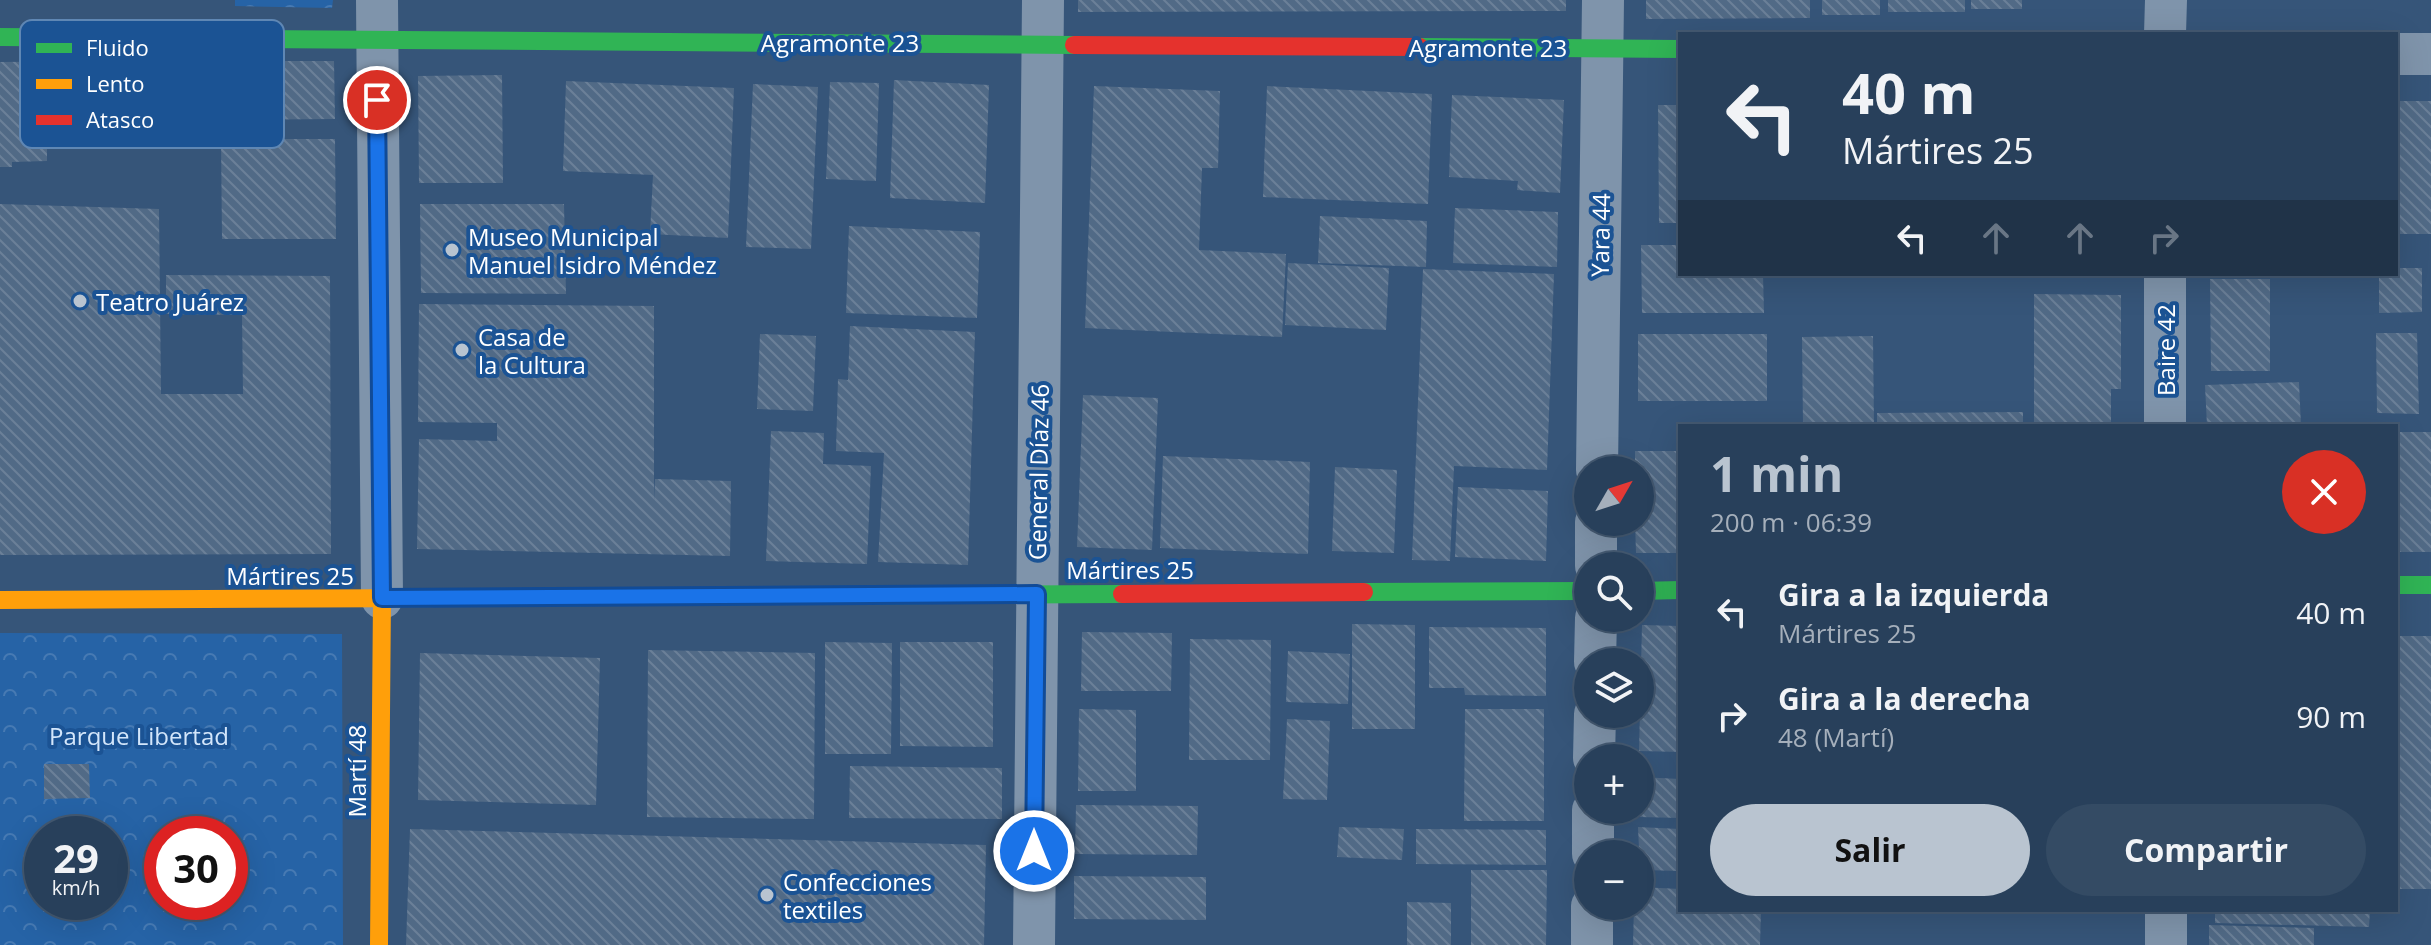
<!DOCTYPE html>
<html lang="es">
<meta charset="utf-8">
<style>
body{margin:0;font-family:"Open Sans",sans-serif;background:#344b64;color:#f1f3f6;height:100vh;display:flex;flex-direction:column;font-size:30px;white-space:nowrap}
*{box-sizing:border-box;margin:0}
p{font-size:26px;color:#a5afbb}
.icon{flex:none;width:44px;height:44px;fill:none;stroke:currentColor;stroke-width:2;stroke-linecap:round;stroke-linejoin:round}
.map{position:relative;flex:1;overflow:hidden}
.details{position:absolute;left:1678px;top:424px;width:720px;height:488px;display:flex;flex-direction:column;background:#28405b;border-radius:0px;box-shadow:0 8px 32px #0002,0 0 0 2px #445971}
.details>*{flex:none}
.top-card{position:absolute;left:1678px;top:32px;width:720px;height:244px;border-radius:0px;box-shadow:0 8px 32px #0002,0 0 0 2px #445971;background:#28405b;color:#f1f3f6;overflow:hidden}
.needle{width:52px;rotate:51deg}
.controls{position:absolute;left:1574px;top:456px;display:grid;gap:16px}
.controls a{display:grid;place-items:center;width:80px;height:80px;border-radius:50%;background:#28405b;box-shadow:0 8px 32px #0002,0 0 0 2px #445971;font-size:40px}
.speed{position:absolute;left:24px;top:816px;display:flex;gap:16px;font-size:40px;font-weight:700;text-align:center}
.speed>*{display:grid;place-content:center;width:104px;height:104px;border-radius:50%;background:#28405b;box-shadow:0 8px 32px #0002,0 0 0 2px #445971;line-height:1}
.speed small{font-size:20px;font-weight:400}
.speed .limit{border:12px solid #d22;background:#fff;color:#111}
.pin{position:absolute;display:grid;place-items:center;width:68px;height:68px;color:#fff;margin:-34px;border:4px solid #fff;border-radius:50%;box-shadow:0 2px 8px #0007}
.me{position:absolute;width:88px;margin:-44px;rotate:0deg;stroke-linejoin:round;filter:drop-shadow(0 0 6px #0008)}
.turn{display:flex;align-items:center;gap:28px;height:168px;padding:0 32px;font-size:36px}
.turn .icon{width:104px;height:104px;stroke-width:2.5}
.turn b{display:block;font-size:56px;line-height:68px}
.lanes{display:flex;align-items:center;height:76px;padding:0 32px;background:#0003;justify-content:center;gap:40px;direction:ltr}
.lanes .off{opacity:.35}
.round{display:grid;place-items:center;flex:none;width:84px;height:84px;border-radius:42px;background:#344b64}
.head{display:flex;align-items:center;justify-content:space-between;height:136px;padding:0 32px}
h1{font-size:48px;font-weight:700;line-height:60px;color:#b9c4d0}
.cta{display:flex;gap:16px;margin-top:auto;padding:16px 32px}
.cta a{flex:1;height:92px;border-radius:48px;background:#b9c4d0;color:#111;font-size:32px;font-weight:700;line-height:92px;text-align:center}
.cta a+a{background:#344b64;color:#f1f3f6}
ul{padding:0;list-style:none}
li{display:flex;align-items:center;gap:24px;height:104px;padding:0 32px}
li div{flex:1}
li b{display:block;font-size:30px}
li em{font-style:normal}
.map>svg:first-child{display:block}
.park{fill:url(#park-crowns);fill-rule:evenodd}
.building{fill:url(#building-back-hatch)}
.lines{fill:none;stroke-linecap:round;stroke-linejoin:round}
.street{stroke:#7f94ab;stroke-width:42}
.fast{stroke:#30b455;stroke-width:18}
.slow{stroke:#ff9f0a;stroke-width:18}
.jam{stroke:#e5322d;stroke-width:18}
.route-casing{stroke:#114b97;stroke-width:20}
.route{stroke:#1a73e8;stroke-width:14}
.poi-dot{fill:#b9c4d0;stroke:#1b5394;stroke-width:3}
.labels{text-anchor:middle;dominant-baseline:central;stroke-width:8;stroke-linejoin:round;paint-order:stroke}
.street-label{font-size:24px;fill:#fff;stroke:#1b5394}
.poi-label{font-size:24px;fill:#fff;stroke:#1b5394;text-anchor:start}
.park-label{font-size:24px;fill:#d3e6fb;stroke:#1b5394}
.key{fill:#1b5394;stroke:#5f87b4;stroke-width:2}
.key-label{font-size:22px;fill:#fff}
</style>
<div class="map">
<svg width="2431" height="945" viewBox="0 0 2431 945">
<defs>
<pattern id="park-crowns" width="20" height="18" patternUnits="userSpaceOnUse" patternTransform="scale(2)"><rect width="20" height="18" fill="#2663a6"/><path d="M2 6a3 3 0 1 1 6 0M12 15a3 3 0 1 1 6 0" fill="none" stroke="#477ab3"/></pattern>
<pattern id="building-back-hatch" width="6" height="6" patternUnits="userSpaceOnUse" patternTransform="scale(2)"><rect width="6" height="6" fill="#516a86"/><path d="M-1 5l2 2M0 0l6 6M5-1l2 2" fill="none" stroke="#6b8098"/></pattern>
</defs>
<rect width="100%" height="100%" fill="#365579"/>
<g class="park">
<polygon points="235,0 333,0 332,8 235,6"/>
<path d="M0,633L342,634L343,945H0ZM42,834H110V902H42ZM162,834H230V902H162Z"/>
</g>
<g class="building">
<polygon points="1078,0 1566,0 1566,11 1078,12"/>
<polygon points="1646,0 1810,0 1810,18 1646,19"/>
<rect x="1822" y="0" width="58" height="15"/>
<rect x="1888" y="0" width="77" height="12"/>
<rect x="1971" y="0" width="51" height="9"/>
<polygon points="227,60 229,139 335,139 336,239 222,239 221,140 170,140 170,144 47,146 47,161 12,162 12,167 0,167 0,62"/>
<polygon points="236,61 334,61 335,119 235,120"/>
<polygon points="502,75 503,183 419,183 418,76"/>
<polygon points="894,80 989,85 985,203 890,198"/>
<polygon points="566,81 734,88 728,238 650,234 653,175 563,171"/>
<polygon points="830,82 879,83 876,181 826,179"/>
<polygon points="753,84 818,87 811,249 746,247"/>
<polygon points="1094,86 1220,91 1218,168 1202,168 1199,250 1286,254 1282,337 1085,328"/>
<polygon points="1267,86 1432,94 1428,204 1263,197"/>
<polygon points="1452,95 1564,100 1560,193 1517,190 1518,181 1449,177"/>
<rect x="2396" y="101" width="35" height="133"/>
<polygon points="1658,105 1680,105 1680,223 1659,223"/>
<polygon points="0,204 159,209 161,394 243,394 242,315 166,314 166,275 330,276 331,554 0,555"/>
<polygon points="420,204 564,204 566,294 421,293"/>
<polygon points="1455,208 1558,212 1557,267 1453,263"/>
<polygon points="1320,216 1427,221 1426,267 1318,263"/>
<polygon points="849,226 980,232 977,318 846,313"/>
<polygon points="1641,245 1680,245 1680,274 1763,274 1764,313 1642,313"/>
<polygon points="1288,263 1389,268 1386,330 1285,325"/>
<polygon points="2396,268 2422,268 2422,312 2379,313 2379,274 2396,274"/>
<polygon points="1423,269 1554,274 1547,470 1454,466 1450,561 1412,560"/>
<polygon points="2210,279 2270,279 2270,371 2211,371"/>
<polygon points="2034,294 2121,295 2121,389 2111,389 2111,426 2034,426"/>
<polygon points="419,304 654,306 654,501 655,479 731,481 730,556 417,549 419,439 497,441 497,423 418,422"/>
<polygon points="850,326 975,332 968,565 878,562 884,453 836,451 838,379 848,380"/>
<polygon points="2376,333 2417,333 2419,414 2377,413"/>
<polygon points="760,334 816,336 813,411 757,409"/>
<rect x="1638" y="334" width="129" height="67"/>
<polygon points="1873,336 1874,426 1803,426 1802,337"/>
<polygon points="2299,382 2301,426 2207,426 2205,385"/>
<polygon points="1083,395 1158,398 1152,550 1077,547"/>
<polygon points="2023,412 2023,426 1877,426 1877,413"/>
<polygon points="771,431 824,433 823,464 871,466 867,564 766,561"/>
<rect x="2396" y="432" width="35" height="120"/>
<polygon points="1635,451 1680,451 1680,553 1636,553 1635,522 1640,522 1640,470 1635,470"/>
<polygon points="1163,456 1310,462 1308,554 1160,548"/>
<polygon points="1335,467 1397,470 1394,553 1332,551"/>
<polygon points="1458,487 1548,491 1546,561 1455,557"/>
<polygon points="1352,624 1415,625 1415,729 1352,729"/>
<polygon points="1642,625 1680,626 1680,752 1639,751"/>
<polygon points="1429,627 1546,628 1546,696 1465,695 1464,688 1429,688"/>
<polygon points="1082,632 1172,633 1171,691 1081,691"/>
<rect x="2396" y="636" width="35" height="253"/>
<polygon points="1190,639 1271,640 1270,760 1189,760"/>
<polygon points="825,642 892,643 891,754 825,754"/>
<polygon points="900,642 993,642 993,747 900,746"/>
<polygon points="648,650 815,653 814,819 647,817"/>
<polygon points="1288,651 1350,654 1348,704 1286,702"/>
<polygon points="420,653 600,658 596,805 418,800"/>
<polygon points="1079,709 1136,710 1136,791 1078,791"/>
<polygon points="1465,709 1544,709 1544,821 1464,821"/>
<polygon points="1287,719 1330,721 1327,800 1283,799"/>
<polygon points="44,764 89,764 90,798 44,799"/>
<polygon points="850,766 1002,768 1002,819 849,818"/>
<polygon points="1640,777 1680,779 1680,818 1639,817"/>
<polygon points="1076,805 1198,806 1197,855 1075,854"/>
<polygon points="1339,827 1404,829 1402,860 1337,857"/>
<polygon points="1638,827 1680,829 1680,871 1640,870"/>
<polygon points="410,829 986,845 984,945 406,945"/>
<polygon points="1416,829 1546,830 1546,865 1416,864"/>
<polygon points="1471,870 1547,870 1546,945 1471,945"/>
<polygon points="1074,876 1206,877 1206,920 1074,919"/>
<polygon points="1640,887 1680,889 1680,910 1761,910 1760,945 1633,945 1634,906 1640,906"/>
<polygon points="1407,902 1451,903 1451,945 1407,945"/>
<polygon points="2215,910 2370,910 2369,927 2215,923"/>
<polygon points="2209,925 2314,928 2314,945 2209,945"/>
</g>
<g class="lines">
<g class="street">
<polyline points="377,0 382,598"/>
<polyline points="2165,34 2166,0"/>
<polyline points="2396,54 2431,54"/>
<polyline points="2165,426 2165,274"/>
<polyline points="1597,470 1603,0"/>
<polyline points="1596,566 1596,522"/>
<polyline points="1595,662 1596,618"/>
<polyline points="1594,758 1595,714"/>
<polyline points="1593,854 1593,810"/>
<polyline points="2166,910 2166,945"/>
<polyline points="1034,945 1043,0"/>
<polyline points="1592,945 1592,906"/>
</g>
<g class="fast">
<polyline points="0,37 1074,45"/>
<polyline points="1420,47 1680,49"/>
<polyline points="2396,585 2431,585"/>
<polyline points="1640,591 1680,590"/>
<polyline points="1364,592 1588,591"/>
<polyline points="440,598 1122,594"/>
</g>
<g class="slow">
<polyline points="0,600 440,598"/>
<polyline points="379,945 382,598"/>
</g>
<g class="jam">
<polyline points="1074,45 1420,47"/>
<polyline points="1122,594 1364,592"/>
</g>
</g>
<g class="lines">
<g class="route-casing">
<polyline id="route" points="377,100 382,598 1037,594 1034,851"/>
</g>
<use href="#route" class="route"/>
</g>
<g class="poi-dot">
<circle cx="452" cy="250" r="8"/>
<circle cx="80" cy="301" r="8"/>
<circle cx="462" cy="350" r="8"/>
<circle cx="767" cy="895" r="8"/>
</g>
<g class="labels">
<g class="street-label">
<text x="840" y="42">Agramonte 23</text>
<text x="1488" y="47">Agramonte 23</text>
<text transform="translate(1600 235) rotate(-89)">Yara 44</text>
<text transform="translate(2165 350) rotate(-90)">Baire 42</text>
<text transform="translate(1038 472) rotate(-89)">General Díaz 46</text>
<text x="1130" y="569">Mártires 25</text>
<text x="290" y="575">Mártires 25</text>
<text transform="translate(356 771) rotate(-90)">Martí 48</text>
</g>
<g class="poi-label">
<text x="468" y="236">Museo Municipal<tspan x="468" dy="28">Manuel Isidro Méndez</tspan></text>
<text x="96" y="301">Teatro Juárez</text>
<text x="478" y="336">Casa de<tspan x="478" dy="28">la Cultura</tspan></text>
<text x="783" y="881">Confecciones<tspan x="783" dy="28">textiles</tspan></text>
</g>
<g class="park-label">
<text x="139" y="735">Parque Libertad</text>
</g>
</g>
<rect x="20" y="20" width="264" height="128" rx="12" class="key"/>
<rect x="36" y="43" width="36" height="10" fill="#30b455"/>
<rect x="36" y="79" width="36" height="10" fill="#ff9f0a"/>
<rect x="36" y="115" width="36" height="10" fill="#e5322d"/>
<g class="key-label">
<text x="86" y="56">Fluido</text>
<text x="86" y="92">Lento</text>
<text x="86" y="128">Atasco</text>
</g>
</svg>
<div class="controls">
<a><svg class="needle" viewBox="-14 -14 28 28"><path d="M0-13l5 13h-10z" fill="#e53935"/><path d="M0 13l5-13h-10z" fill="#a5afbb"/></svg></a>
<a><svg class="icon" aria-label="search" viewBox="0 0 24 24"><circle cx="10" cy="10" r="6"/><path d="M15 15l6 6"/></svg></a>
<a><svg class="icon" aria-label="layers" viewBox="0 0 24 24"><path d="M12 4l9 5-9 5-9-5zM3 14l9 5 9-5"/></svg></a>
<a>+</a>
<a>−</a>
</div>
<div class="speed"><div>29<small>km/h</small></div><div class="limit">30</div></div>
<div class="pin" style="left:377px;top:100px;background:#d93025"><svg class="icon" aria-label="arrive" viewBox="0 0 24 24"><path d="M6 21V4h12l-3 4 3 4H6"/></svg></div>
<svg class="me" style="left:1034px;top:851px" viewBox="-20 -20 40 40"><circle r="17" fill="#1a73e8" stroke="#fff" stroke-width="3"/><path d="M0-11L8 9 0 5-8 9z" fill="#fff"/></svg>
<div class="top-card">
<div class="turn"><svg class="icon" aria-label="left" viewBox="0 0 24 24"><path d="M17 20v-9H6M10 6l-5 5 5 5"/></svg><div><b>40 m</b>Mártires 25</div></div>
<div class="lanes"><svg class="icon" aria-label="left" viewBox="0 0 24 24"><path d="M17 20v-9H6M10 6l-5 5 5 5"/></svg><svg class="icon off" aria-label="ahead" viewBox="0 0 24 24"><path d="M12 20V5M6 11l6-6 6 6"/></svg><svg class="icon off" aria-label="ahead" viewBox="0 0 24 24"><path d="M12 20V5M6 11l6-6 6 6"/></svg><svg class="icon off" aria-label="right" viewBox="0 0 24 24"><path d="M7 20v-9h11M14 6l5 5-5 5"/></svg></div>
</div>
<section class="details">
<div class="head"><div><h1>1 min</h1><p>200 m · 06:39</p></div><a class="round" style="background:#d93025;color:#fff"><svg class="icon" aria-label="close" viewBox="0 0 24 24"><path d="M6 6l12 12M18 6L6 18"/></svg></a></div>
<ul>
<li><svg class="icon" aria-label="left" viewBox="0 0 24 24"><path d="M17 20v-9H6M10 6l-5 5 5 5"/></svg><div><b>Gira a la izquierda</b><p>Mártires 25</p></div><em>40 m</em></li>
<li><svg class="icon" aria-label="right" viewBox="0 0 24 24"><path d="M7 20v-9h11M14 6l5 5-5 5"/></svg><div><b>Gira a la derecha</b><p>48 (Martí)</p></div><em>90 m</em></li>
</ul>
<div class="cta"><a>Salir</a><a>Compartir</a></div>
</section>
</div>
